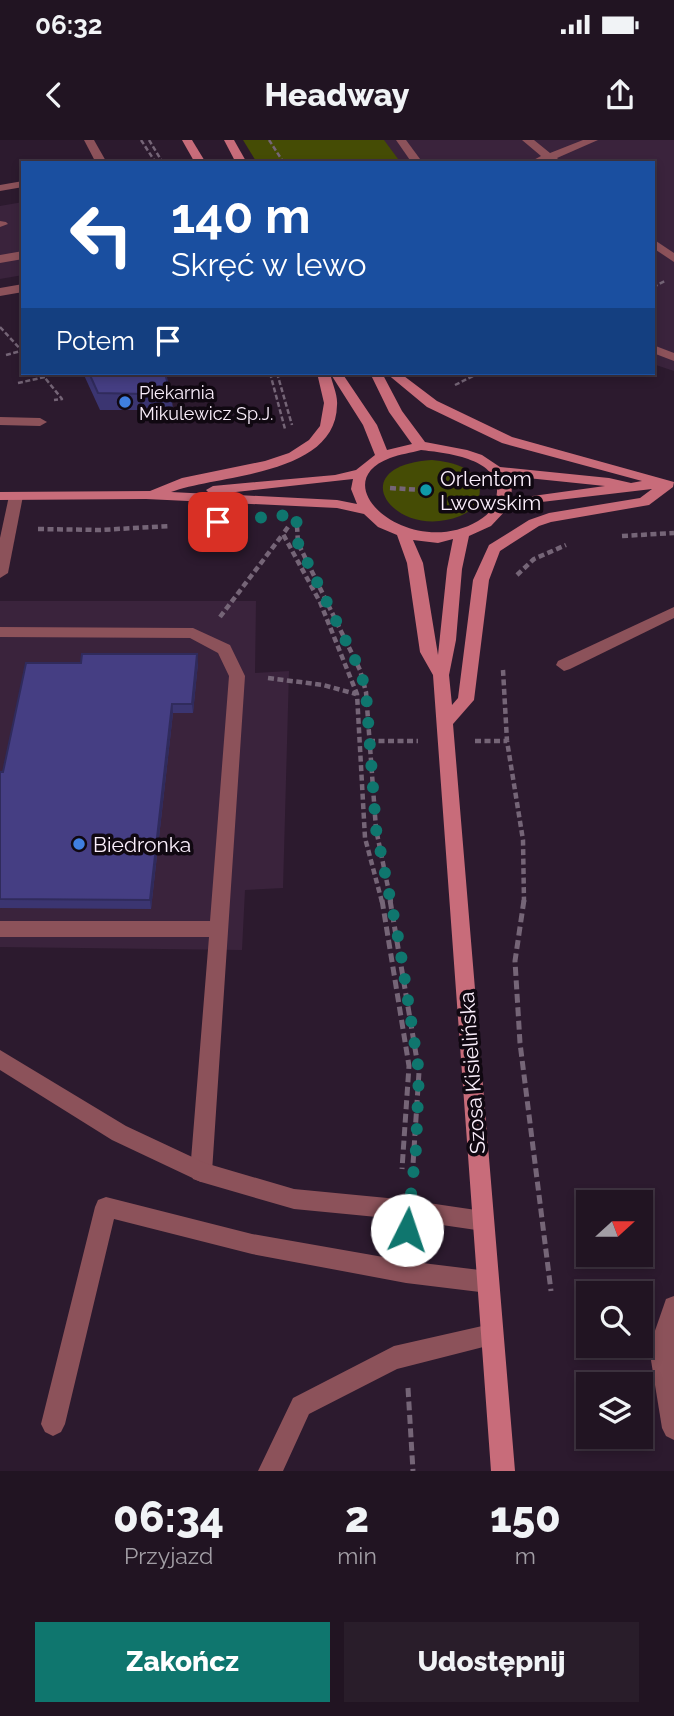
<!DOCTYPE html>
<html lang="pl">
<meta charset="utf-8">
<style>
body{margin:0;font-family:Raleway,sans-serif;background:#291d2a;color:#f1f3f6;height:100vh;display:flex;flex-direction:column;font-size:26px;white-space:nowrap}
*{box-sizing:border-box;margin:0}
p{font-size:23px;color:#a29ea5}
.icon{flex:none;width:38px;height:38px;fill:none;stroke:currentColor;stroke-width:2;stroke-linecap:round;stroke-linejoin:round}
.map{position:relative;height:1331px;overflow:hidden}
.drawer{display:flex;flex-direction:column;background:#211422;flex:1}
.drawer>*{flex:none}
.banner{position:absolute;left:21px;top:21px;width:634px;height:214px;border-radius:0px;box-shadow:0 4px 10px #0003,0 0 0 2px #3e3340;background:#1a4fa0;color:#fff;overflow:hidden}
.needle{width:46px;rotate:69deg}
.tools{position:absolute;left:576px;top:1050px;display:grid;gap:14px}
.tools a{display:grid;place-items:center;width:77px;height:77px;border-radius:0px;background:#211422;box-shadow:0 4px 10px #0003,0 0 0 2px #3e3340;font-size:35px}
.pin{position:absolute;display:grid;place-items:center;width:60px;height:60px;color:#fff;margin:-30px;border-radius:14px;box-shadow:0 4px 10px #0006}
.me{position:absolute;width:77px;margin:-38px;rotate:4deg;stroke-linejoin:round;filter:drop-shadow(0 0 5px #0008)}
.turn{display:flex;align-items:center;gap:24px;height:147px;padding:0 35px;font-size:32px}
.turn .icon{width:91px;height:91px;stroke-width:2.5}
.turn b{display:block;font-size:49px;line-height:60px}
.then{display:flex;align-items:center;height:66px;padding:0 35px;background:#0003;gap:14px;font-size:26px}
.eta{display:flex;justify-content:space-evenly;align-items:center;height:119px;text-align:center}
.eta b{font-size:42px;font-weight:800;line-height:49px}
.cta{display:flex;gap:14px;margin-top:auto;padding:14px 35px}
.cta a{flex:1;height:80px;border-radius:0px;background:#0f766e;color:#fff;font-size:28px;font-weight:800;line-height:80px;text-align:center}
.cta a+a{background:#291d2a;color:#f1f3f6}
.status{display:flex;justify-content:space-between;align-items:center;height:49px;padding:0 35px;background:#211422;direction:ltr}
.status svg{height:19px;fill:currentColor}
header{display:flex;justify-content:space-between;align-items:center;height:91px;padding:0 35px;background:#211422;font-size:32px;font-weight:800}
.map>svg:first-child{display:block}
.built{fill:#3a233c}
.green{fill:#454c05}
.lines{fill:none;stroke-linecap:round;stroke-linejoin:round}
.path-far2{stroke:#756577;stroke-width:2.5;stroke-dasharray:5 2.5;stroke-linecap:butt}
.path-far1{stroke:#756577;stroke-width:4.5;stroke-dasharray:6 3.5;stroke-linecap:butt}
.path{stroke:#756577;stroke-width:5;stroke-dasharray:9 4.5;stroke-linecap:butt}
.lane{fill:#8c525a;fill-rule:evenodd}
.street{fill:#8c525a;fill-rule:evenodd}
.secondary{fill:#c86c7a;fill-rule:evenodd}
.wall{fill:#3b3571}
.shaded-wall{fill:#302b5c}
.building{fill:#453e83;stroke:#302b5c;stroke-width:2}
.route{stroke:#0f766e;stroke-width:12;stroke-dasharray:0 21.6}
.shop-dot{fill:#3f7fe0;stroke:#100811;stroke-width:2.5}
.culture-dot{fill:#0f9aa8;stroke:#100811;stroke-width:2.5}
.labels{text-anchor:middle;dominant-baseline:central;stroke-width:7;stroke-linejoin:round;paint-order:stroke}
.far-poi-label{font-size:18px;fill:#fbeffc;stroke:#100811;text-anchor:start}
.poi-label{font-size:21px;fill:#fbeffc;stroke:#100811;text-anchor:start}
.street-label{font-size:21px;fill:#fbeffc;stroke:#100811}
</style>
<div class="status"><b>06:32</b><svg viewBox="0 0 49 12"><path d="M0 12V9h3v3zM5 12V6h3v6zM10 12V3h3v9zM15 12V0h3v12zM26 1h20v11H26zM47 4h2v5h-2z"/></svg></div>
<header><svg class="icon" aria-label="back" viewBox="0 0 24 24"><path d="M15 5l-7 7 7 7"/></svg>Headway<svg class="icon" aria-label="share" viewBox="0 0 24 24"><path d="M12 15V3M7 8l5-5 5 5M5 13v7h14v-7"/></svg></header>
<div class="map">
<svg width="674" height="1331" viewBox="0 0 674 1331">
<rect width="100%" height="100%" fill="#2c1a2e"/>
<g class="built">
<polygon points="369,0 674,0 674,231 653,224 653,23 384,23"/>
<polygon points="23,62 23,135 0,139 0,66"/>
<polygon points="0,461 256,461 255,533 289,531 283,748 245,750 242,810 0,807"/>
</g>
<g class="green">
<polygon points="243,0 384,0 401,23 257,23"/>
<path d="M432,320C443,321 454,323 464,328C487,341 484,366 460,376C395,402 339,326 432,320Z"/>
</g>
<g class="lines">
<g class="path-far2">
<polyline points="141,0 156,23"/>
<polyline points="149,0 163,23"/>
<polyline points="269,0 284,23"/>
<polyline points="653,147 665,141"/>
<polyline points="0,187 23,212"/>
<polyline points="6,215 21,211"/>
<polyline points="41,233 62,259 54,260"/>
<polyline points="270,233 285,289"/>
<polyline points="277,233 292,285"/>
<polyline points="18,243 45,237"/>
<polyline points="455,245 479,233"/>
</g>
<g class="path-far1">
<polyline points="390,348 421,350"/>
<polyline points="297,386 298,403 360,530 366,552 376,689 391,762"/>
<polyline points="288,387 283,394 320,462 357,554 365,698 382,762"/>
<polyline points="38,389 100,390 170,386"/>
<polyline points="622,396 674,393"/>
<polyline points="517,435 534,419 566,405"/>
<polyline points="220,477 283,394"/>
<polyline points="503,530 507,601 523,700 524,762"/>
<polyline points="268,538 323,545 356,554"/>
<polyline points="369,601 418,601"/>
<polyline points="475,601 507,601"/>
</g>
<g class="path">
<polyline points="382,760 409,926 402,1029"/>
<polyline points="390,760 419,932 412,1040"/>
<polyline points="524,760 515,821 520,903 551,1151"/>
<polyline points="408,1248 413,1331"/>
</g>
<g class="lane">
<polygon points="84,0 94,0 107,23 96,23"/>
<polygon points="396,0 406,0 423,23 412,23"/>
<polygon points="522,0 534,0 550,13 583,0 598,0 557,18 562,23 528,23 541,16"/>
<polygon points="23,41 23,47 0,51 0,45"/>
<polygon points="0,81 6,82 8,84 0,87"/>
<polygon points="653,99 674,113 674,122 653,108"/>
<polygon points="23,111 23,119 0,123 0,115"/>
<polygon points="653,205 674,213 674,221 653,213"/>
<polygon points="0,277 40,278 47,282 40,286 0,285"/>
<polygon points="16,352 23,356 8,433 0,438 0,398 9,356"/>
<polygon points="674,467 674,478 570,529 564,531 556,525 558,521"/>
<polygon points="0,487 193,488 230,505 245,536 212,1032 209,1039 201,1042 193,1039 190,1032 209,797 0,797 0,781 210,781 229,536 218,513 190,498 0,497"/>
<polygon points="106,1057 252,1094 406,1121 488,1131 496,1134 499,1142 496,1150 488,1153 406,1143 252,1114 114,1079 65,1284 61,1292 53,1296 45,1292 41,1284 95,1067 98,1060"/>
<polygon points="674,1156 674,1300 666,1296 662,1288 649,1208 666,1159"/>
<polygon points="491,1184 499,1187 502,1195 499,1203 397,1229 309,1274 283,1331 258,1331 293,1258 394,1206"/>
</g>
<g class="street">
<polygon points="23,144 23,152 0,156 0,148"/>
<polygon points="0,910 126,986 205,1023 294,1049 408,1060 483,1071 491,1074 494,1081 491,1088 483,1091 408,1080 294,1069 201,1042 112,1000 0,930"/>
</g>
<g class="secondary">
<polygon points="182,0 192,0 206,23 195,23"/>
<polygon points="224,0 234,0 247,23 236,23"/>
<path d="M317,233H342L377,285L387,310L412,304L389,272L370,233H382L402,271L425,302L467,310L482,315L500,327L609,338L631,343L642,341L502,303L427,267L386,233H400L437,261L512,297L674,342L673,347L649,365L551,382L539,386L500,411L489,440L474,560L453,584L515,1331H491L433,535L420,512L407,423L397,395L378,387L364,374L337,368L146,359L0,360V352L150,351L182,338L265,321L289,313L309,300L320,286L324,263ZM330,233L363,285L375,315L356,330L335,335L213,346L206,350L210,354L171,352C220,334 336,336 337,265C338,255 332,243 330,233ZM421,310C446,313 499,318 497,352C496,366 490,374 478,381C410,421 321,344 390,318C400,314 411,313 421,310ZM508,336L605,346L511,359L512,346ZM353,339L351,349L357,364L337,360L218,354ZM652,349L640,358L549,373L529,380L489,405L473,440L458,558L452,565L449,535L456,500L462,429L469,396L491,386L507,369L533,363ZM453,399L447,429L438,515L423,423L413,400L438,403Z"/>
</g>
</g>
<g class="wall">
<polygon points="83,233 165,233 172,261 174,277 147,270 100,270"/>
<polygon points="198,523 193,573 173,573 151,769 0,768 0,632 3,632"/>
</g>
<g class="shaded-wall">
<polygon points="197,514 198,523 193,573 192,564"/>
<polygon points="172,564 173,573 151,769 150,760"/>
</g>
<g class="building">
<polygon points="89,233 165,233 172,261 145,254 98,253"/>
<polygon points="82,514 197,514 192,564 172,564 150,760 0,759 0,632 3,632 26,523 81,523"/>
</g>
<g class="lines">
<polyline class="route" points="218,382 296,374 298,403 360,530 366,552 376,689 399,802 419,932 416,1009 407,1090"/>
</g>
<g class="shop-dot">
<circle cx="125" cy="262" r="7"/>
<circle cx="79" cy="704" r="7"/>
</g>
<circle class="culture-dot" cx="426" cy="350" r="7"/>
<g class="labels">
<g class="far-poi-label">
<text x="139" y="252">Piekarnia<tspan x="139" dy="21">Mikulewicz Sp.J.</tspan></text>
</g>
<g class="poi-label">
<text x="440" y="338">Orlentom<tspan x="440" dy="24">Lwowskim</tspan></text>
<text x="93" y="704">Biedronka</text>
</g>
<g class="street-label">
<text transform="translate(472 933) rotate(-94)">Szosa Kisielińska</text>
</g>
</g>
</svg>
<div class="tools">
<a><svg class="needle" viewBox="-14 -14 28 28"><path d="M0-13l5 13h-10z" fill="#e53935"/><path d="M0 13l5-13h-10z" fill="#a29ea5"/></svg></a>
<a><svg class="icon" aria-label="search" viewBox="0 0 24 24"><circle cx="10" cy="10" r="6"/><path d="M15 15l6 6"/></svg></a>
<a><svg class="icon" aria-label="layers" viewBox="0 0 24 24"><path d="M12 4l9 5-9 5-9-5zM3 14l9 5 9-5"/></svg></a>
</div>
<div class="pin" style="left:218px;top:382px;background:#d93025"><svg class="icon" aria-label="arrive" viewBox="0 0 24 24"><path d="M6 21V4h12l-3 4 3 4H6"/></svg></div>
<svg class="me" style="left:407px;top:1090px" viewBox="-20 -20 40 40"><circle r="19" fill="#fff"/><path d="M0-13L10 11 0 6-10 11z" fill="#0f766e"/></svg>
<div class="banner">
<div class="turn"><svg class="icon" aria-label="left" viewBox="0 0 24 24"><path d="M17 20v-9H6M10 6l-5 5 5 5"/></svg><div><b>140 m</b>Skręć w lewo</div></div>
<div class="then">Potem<svg class="icon" aria-label="arrive" viewBox="0 0 24 24"><path d="M6 21V4h12l-3 4 3 4H6"/></svg></div>
</div>
</div>
<section class="drawer">
<div class="eta">
<div><b>06:34</b><p>Przyjazd</p></div>
<div><b>2</b><p>min</p></div>
<div><b>150</b><p>m</p></div>
</div>
<div class="cta"><a>Zakończ</a><a>Udostępnij</a></div>
</section>
